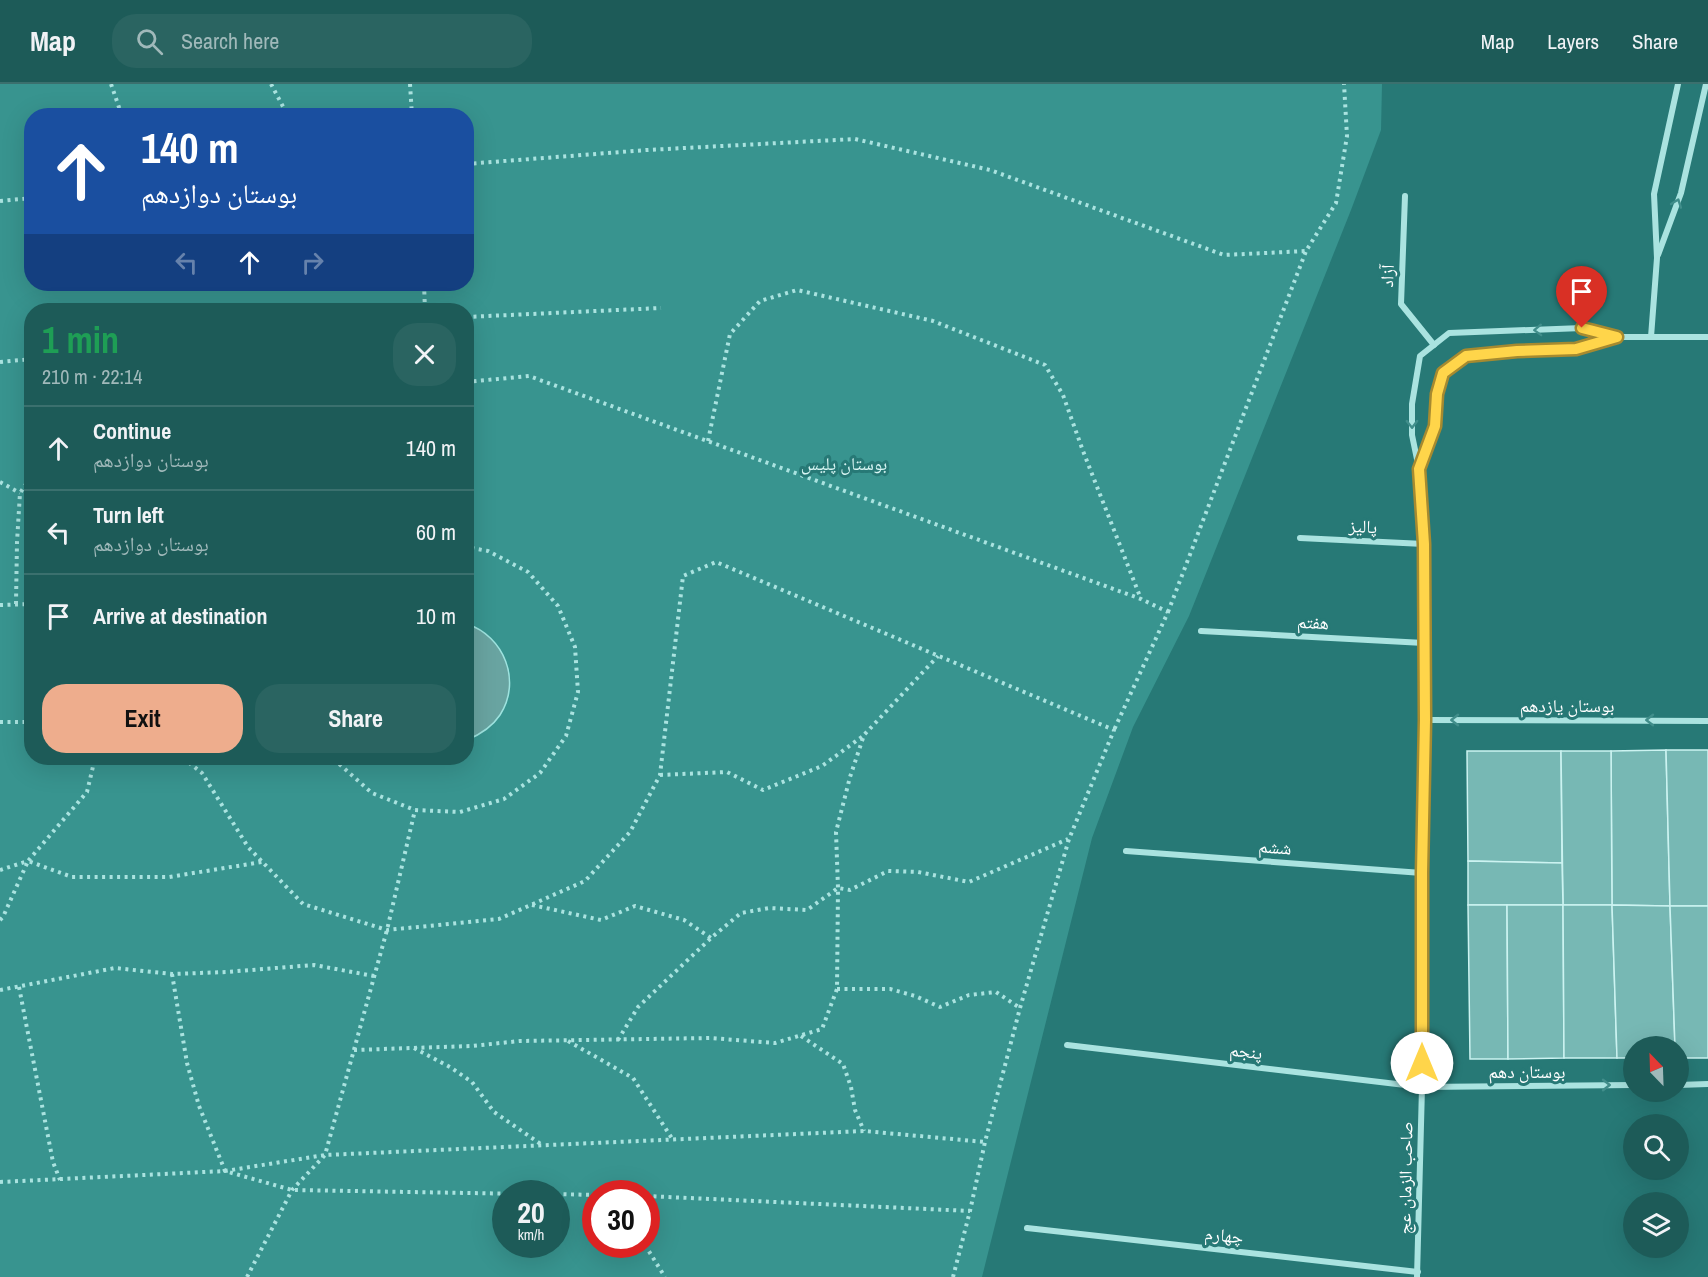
<!DOCTYPE html>
<meta charset="utf-8">
<style>
body{margin:0;font-family:"Archivo Narrow","Noto Naskh Arabic",sans-serif;background:#2a6461;color:#f1f3f6;height:100vh;display:flex;flex-direction:column;font-size:22px;white-space:nowrap}
*{box-sizing:border-box;margin:0}
p{font-size:20px;color:#a0b9ba}
.icon{flex:none;width:33px;height:33px;fill:none;stroke:currentColor;stroke-width:2;stroke-linecap:round;stroke-linejoin:round}
.map{position:relative;flex:1;overflow:hidden}
.side{position:absolute;left:24px;top:219px;width:450px;height:462px;display:flex;flex-direction:column;background:#1d5b58;border-radius:24px;box-shadow:0 6px 24px #0002}
.side>*{flex:none}
.guide{position:absolute;left:24px;top:24px;width:450px;height:183px;border-radius:24px;box-shadow:0 6px 24px #0002;background:#1a4fa0;color:#fff;overflow:hidden}
.needle{width:39px;rotate:337deg}
.controls{position:absolute;left:1623px;top:952px;display:grid;gap:12px}
.controls a{display:grid;place-items:center;width:66px;height:66px;border-radius:50%;background:#1d5b58;box-shadow:0 6px 24px #0002;font-size:30px}
.speed{position:absolute;left:492px;top:1096px;display:flex;gap:12px;font-size:30px;font-weight:700;text-align:center}
.speed>*{display:grid;place-content:center;width:78px;height:78px;border-radius:50%;background:#1d5b58;box-shadow:0 6px 24px #0002;line-height:1}
.speed small{font-size:15px;font-weight:400}
.speed .limit{border:9px solid #d22;background:#fff;color:#111}
.pin{position:absolute;display:grid;place-items:center;width:51px;height:51px;color:#fff;margin:-62px -26px;border-radius:50% 50% 50% 0;rotate:-45deg;box-shadow:0 0 6px #0007}
.pin .icon{rotate:45deg}
.me{position:absolute;width:66px;margin:-33px;rotate:0deg;stroke-linejoin:round;filter:drop-shadow(0 0 4px #0008)}
.turn{display:flex;align-items:center;gap:21px;height:126px;padding:0 18px;font-size:27px}
.turn .icon{width:78px;height:78px;stroke-width:2.5}
.turn b{display:block;font-size:42px;line-height:51px}
.lanes{display:flex;align-items:center;height:57px;padding:0 18px;background:#0003;justify-content:center;gap:30px;direction:ltr}
.lanes .off{opacity:.35}
.round{display:grid;place-items:center;flex:none;width:63px;height:63px;border-radius:24px;background:#2a6461}
.head{display:flex;align-items:center;justify-content:space-between;height:102px;padding:0 18px}
h1{font-size:36px;font-weight:700;line-height:45px;color:#1e9e55}
.cta{display:flex;gap:12px;margin-top:auto;padding:12px 18px}
.cta a{flex:1;height:69px;border-radius:24px;background:#eead8d;color:#111;font-size:24px;font-weight:700;line-height:69px;text-align:center}
.cta a+a{background:#2a6461;color:#f1f3f6}
ul{padding:0;list-style:none}
li{display:flex;align-items:center;gap:18px;height:84px;padding:0 18px;border-top:2px solid #3b706e}
li div{flex:1}
li b{display:block;font-size:22px}
li em{font-style:normal}
header{display:flex;align-items:center;gap:36px;box-sizing:border-box;height:84px;padding:0 30px;background:#1d5b58;border-bottom:2px solid #3b706e}
header strong{font-size:28px}
nav{display:flex;gap:33px;margin-inline-start:auto;font-size:21px}
.search{width:420px;height:54px;background:#2a6461;display:flex;align-items:center;gap:15px;box-sizing:border-box;padding:0 21px;border-radius:24px;color:#a0b9ba;font-size:22px}
.map>svg:first-child{display:block}
.green{fill:#38948f;fill-rule:evenodd}
.water{fill:#69a4a1;stroke:#9ee3df;stroke-width:1.5}
.building{fill:#77b8b4;stroke:#ccf3f1;stroke-width:1.5}
.lines{fill:none;stroke-linecap:round;stroke-linejoin:round}
.path{stroke:#aae3e0;stroke-width:4;stroke-dasharray:3 4.5;stroke-linecap:butt}
.minor{stroke:#aae3e0;stroke-width:6}
.oneway{stroke:#418e8b}
.route-casing{stroke:#a68a30;stroke-width:15}
.route{stroke:#ffd54a;stroke-width:10}
.labels{text-anchor:middle;dominant-baseline:central;stroke-width:6;stroke-linejoin:round;paint-order:stroke}
.street-label{font-size:18px;fill:#fff;stroke:#277976}
.park-label{font-size:18px;fill:#d9f6f4;stroke:#277976}
</style>
<header>
<strong>Map</strong>
<div class="search"><svg class="icon" aria-label="search" viewBox="0 0 24 24"><circle cx="10" cy="10" r="6"/><path d="M15 15l6 6"/></svg>Search here</div>
<nav><a>Map</a><a>Layers</a><a>Share</a></nav>
</header>
<div class="map">
<svg width="1708" height="1193" viewBox="0 0 1708 1193">
<rect width="100%" height="100%" fill="#277976"/>
<path class="green" d="M0,0H1382L1381,46L1351,126L1189,532L1133,643L1092,754L982,1193H0ZM32,32H466V200H32ZM32,226H466V674H32ZM506,1110H556V1161H506ZM596,1110H646V1161H596Z"/>
<path class="water" d="M467,540C504,552 522,597 500,631C492,643 479,651 467,656Z"/>
<g class="building">
<polygon points="1666,666 1670,822 1612,821 1611,667"/>
<polygon points="1666,666 1708,666 1708,822 1670,822"/>
<polygon points="1467,667 1561,667 1562,779 1468,777"/>
<polygon points="1561,667 1611,667 1612,821 1563,821"/>
<polygon points="1468,777 1562,779 1563,821 1468,821"/>
<polygon points="1468,821 1507,821 1508,975 1470,975"/>
<polygon points="1507,821 1563,821 1564,974 1508,975"/>
<polygon points="1563,821 1612,821 1617,974 1564,974"/>
<polygon points="1612,821 1670,822 1675,963 1634,963 1634,974 1617,974"/>
<polygon points="1670,822 1708,822 1708,974 1678,974 1678,963 1675,963"/>
</g>
<g class="lines">
<g class="path">
<polyline points="111,0 122,32"/>
<polyline points="271,0 288,32"/>
<polyline points="410,0 412,32"/>
<polyline points="466,80 647,66 855,55 990,86 1224,171 1306,167 1336,119 1347,52 1344,0"/>
<polyline points="0,117 32,114"/>
<polyline points="424,200 425,226"/>
<polyline points="466,233 661,224"/>
<polyline points="0,278 32,275"/>
<polyline points="466,298 529,292 1141,515 1168,528 1114,646"/>
<polyline points="708,357 730,250 760,217 797,206 933,237 1045,281 1063,311 1083,367 1141,515"/>
<polyline points="0,398 20,409"/>
<polyline points="16,520 17,458 20,409 32,391"/>
<polyline points="0,521 32,520"/>
<polyline points="1168,528 1306,167"/>
<polyline points="0,638 32,638"/>
<polyline points="183,674 202,689 248,763 303,820 387,846 499,835 585,797 630,748 660,691 683,492 716,478 1114,646 1069,755 1020,924 985,1058 970,1127 953,1193"/>
<polyline points="335,674 338,679 372,709 415,726 460,728 504,715 540,689 566,652 578,608 575,563 558,522 528,488 488,467 466,463"/>
<polyline points="660,691 727,688 763,706 822,682 863,652"/>
<polyline points="0,786 28,777 87,708 95,674"/>
<polyline points="532,821 601,836 635,822 684,836 711,854"/>
<polyline points="0,836 3,833 28,777 72,793 169,793 262,778"/>
<polyline points="172,890 187,979 199,1022 225,1087 292,1106 528,1110"/>
<polyline points="19,903 53,1078 60,1096"/>
<polyline points="837,905 890,905 915,912 940,923 969,911 996,908 1020,924"/>
<polyline points="0,906 115,884 172,890 226,888 314,881 374,892"/>
<polyline points="801,952 843,980 851,1003 855,1026 864,1047"/>
<polyline points="618,956 638,923 711,854 741,829 769,824 807,826 838,804 850,806 888,787 918,788 969,798 1068,755"/>
<polyline points="568,957 633,994 673,1056"/>
<polyline points="414,964 450,983 472,998 494,1028 542,1061"/>
<polyline points="354,966 471,962 520,957 710,954 775,959 822,945 837,905 838,804 836,748 850,693 864,651 938,572"/>
<polyline points="0,1098 225,1087 325,1071 864,1047 985,1058"/>
<polyline points="556,1110 596,1111"/>
<polyline points="646,1112 970,1127"/>
<polyline points="645,1161 665,1193"/>
<polyline points="247,1193 292,1106 325,1071 387,846 415,726"/>
</g>
<g class="minor">
<polyline points="1405,112 1401,220 1434,261"/>
<polyline points="1658,171 1681,109 1706,0"/>
<polyline points="1651,253 1657,174 1654,110 1678,0"/>
<polyline points="1419,384 1435,342 1437,310 1443,289 1466,272 1517,267 1576,265 1615,253"/>
<polyline points="1300,454 1424,460"/>
<polyline points="1201,547 1424,559"/>
<polyline points="1425,636 1708,637"/>
<polyline points="1126,767 1422,789"/>
<polyline points="1067,961 1422,1003 1634,1001"/>
<polyline points="1678,1001 1708,1000"/>
<polyline points="1027,1144 1418,1188"/>
<polyline points="1417,1193 1422,1003 1422,789 1425,636 1424,460 1419,385 1412,351 1412,320 1420,272 1449,249 1582,244 1617,253 1708,253"/>
</g>
</g>
<defs><path id="oneway-chevron" d="M-2-3.5L2.5 0L-2 3.5" fill="none" stroke-width="1.6" stroke-linecap="round" stroke-linejoin="round" transform="scale(1.5)"/></defs>
<g class="oneway">
<use href="#oneway-chevron" transform="translate(1677 119) rotate(-70)"/>
<use href="#oneway-chevron" transform="translate(1538 246) rotate(178)"/>
<use href="#oneway-chevron" transform="translate(1412 340) rotate(89)"/>
<use href="#oneway-chevron" transform="translate(1455 636) rotate(-180)"/>
<use href="#oneway-chevron" transform="translate(1650 636) rotate(-180)"/>
<use href="#oneway-chevron" transform="translate(1606 1001)"/>
</g>
<g class="lines">
<g class="route-casing">
<polyline id="route" points="1422,979 1422,789 1425,636 1424,460 1419,385 1435,342 1437,310 1443,289 1466,272 1517,267 1576,265 1617,253 1582,244"/>
</g>
<use href="#route" class="route"/>
</g>
<g class="labels">
<g class="street-label">
<text transform="translate(1387 192) rotate(-88)">آزاد</text>
<text transform="translate(1363 442) rotate(3)">پالیز</text>
<text transform="translate(1313 538) rotate(3)">هفتم</text>
<text x="1567" y="621">بوستان یازدهم</text>
<text transform="translate(1275 763) rotate(4)">ششم</text>
<text transform="translate(1246 967) rotate(7)">پنجم</text>
<text x="1527" y="987">بوستان دهم</text>
<text transform="translate(1405 1094) rotate(-89)">صاحب الزمان عج</text>
<text transform="translate(1224 1151) rotate(6)">چهارم</text>
</g>
<g class="park-label">
<text x="844" y="379">بوستان پلیس</text>
</g>
</g>
</svg>
<div class="controls">
<a><svg class="needle" viewBox="-14 -14 28 28"><path d="M0-13l5 13h-10z" fill="#e53935"/><path d="M0 13l5-13h-10z" fill="#a0b9ba"/></svg></a>
<a><svg class="icon" aria-label="search" viewBox="0 0 24 24"><circle cx="10" cy="10" r="6"/><path d="M15 15l6 6"/></svg></a>
<a><svg class="icon" aria-label="layers" viewBox="0 0 24 24"><path d="M12 4l9 5-9 5-9-5zM3 14l9 5 9-5"/></svg></a>
</div>
<div class="speed"><div>20<small>km/h</small></div><div class="limit">30</div></div>
<div class="pin" style="left:1582px;top:244px;background:#d93025"><svg class="icon" aria-label="arrive" viewBox="0 0 24 24"><path d="M6 21V4h12l-3 4 3 4H6"/></svg></div>
<svg class="me" style="left:1422px;top:979px" viewBox="-20 -20 40 40"><circle r="19" fill="#fff"/><path d="M0-13L10 11 0 6-10 11z" fill="#ffd54a"/></svg>
<div class="guide">
<div class="turn"><svg class="icon" aria-label="ahead" viewBox="0 0 24 24"><path d="M12 20V5M6 11l6-6 6 6"/></svg><div><b>140 m</b>بوستان دوازدهم</div></div>
<div class="lanes"><svg class="icon off" aria-label="left" viewBox="0 0 24 24"><path d="M17 20v-9H6M10 6l-5 5 5 5"/></svg><svg class="icon" aria-label="ahead" viewBox="0 0 24 24"><path d="M12 20V5M6 11l6-6 6 6"/></svg><svg class="icon off" aria-label="right" viewBox="0 0 24 24"><path d="M7 20v-9h11M14 6l5 5-5 5"/></svg></div>
</div>
<section class="side">
<div class="head"><div><h1>1 min</h1><p>210 m · 22:14</p></div><a class="round"><svg class="icon" aria-label="close" viewBox="0 0 24 24"><path d="M6 6l12 12M18 6L6 18"/></svg></a></div>
<ul>
<li><svg class="icon" aria-label="ahead" viewBox="0 0 24 24"><path d="M12 20V5M6 11l6-6 6 6"/></svg><div><b>Continue</b><p>بوستان دوازدهم</p></div><em>140 m</em></li>
<li><svg class="icon" aria-label="left" viewBox="0 0 24 24"><path d="M17 20v-9H6M10 6l-5 5 5 5"/></svg><div><b>Turn left</b><p>بوستان دوازدهم</p></div><em>60 m</em></li>
<li><svg class="icon" aria-label="arrive" viewBox="0 0 24 24"><path d="M6 21V4h12l-3 4 3 4H6"/></svg><div><b>Arrive at destination</b></div><em>10 m</em></li>
</ul>
<div class="cta"><a>Exit</a><a>Share</a></div>
</section>
</div>
